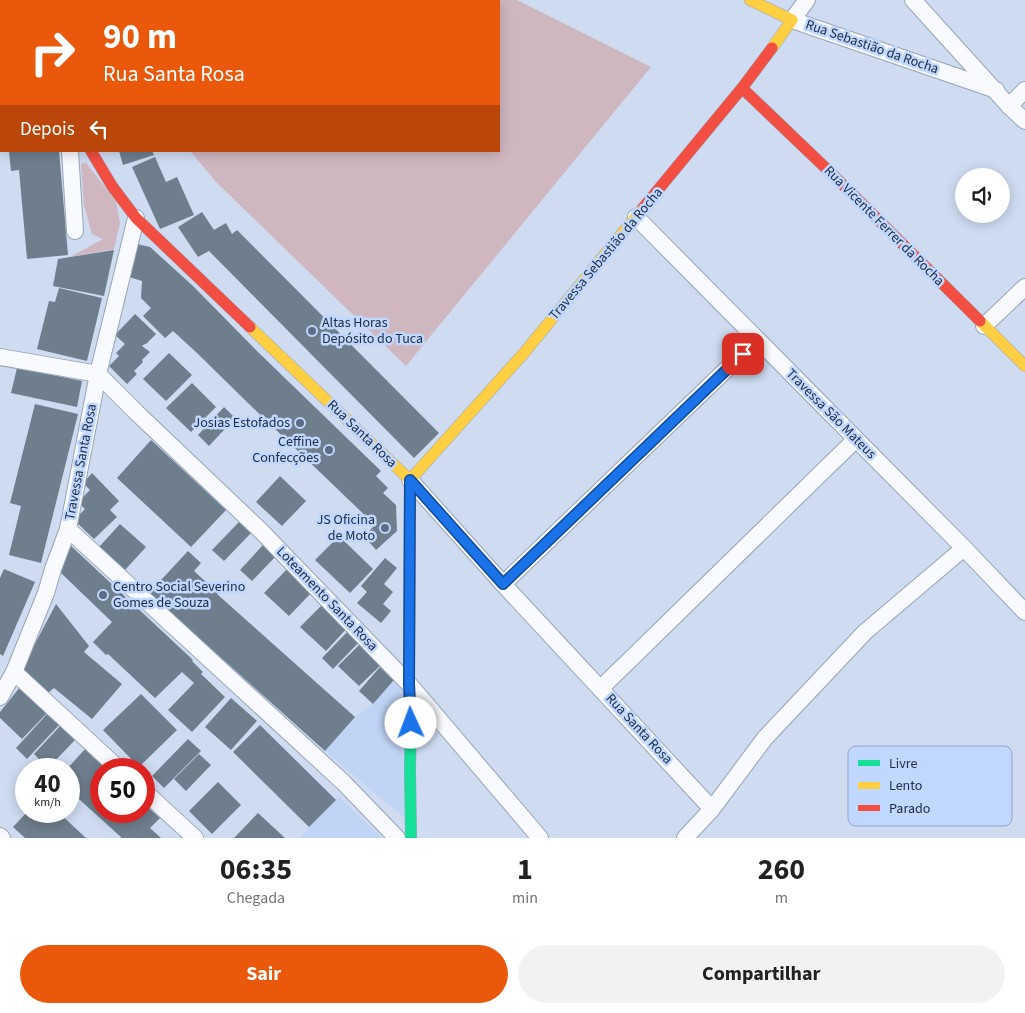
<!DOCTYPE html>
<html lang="pt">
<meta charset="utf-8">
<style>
body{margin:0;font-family:"Source Sans 3",sans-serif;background:#f2f2f2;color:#202124;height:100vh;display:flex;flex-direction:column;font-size:19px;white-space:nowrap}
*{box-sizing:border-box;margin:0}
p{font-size:16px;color:#757577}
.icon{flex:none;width:28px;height:28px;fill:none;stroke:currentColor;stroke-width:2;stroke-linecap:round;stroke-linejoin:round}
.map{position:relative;height:838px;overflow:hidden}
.panel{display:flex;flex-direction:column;background:#fff;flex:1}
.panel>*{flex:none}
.top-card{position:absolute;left:0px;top:0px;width:500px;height:152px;box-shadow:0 2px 12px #0003;background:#ea580c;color:#fff;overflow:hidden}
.tools{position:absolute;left:955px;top:168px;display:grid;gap:10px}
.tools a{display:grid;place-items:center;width:55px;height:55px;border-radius:50%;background:#fff;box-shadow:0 2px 12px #0003;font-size:25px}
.speed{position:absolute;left:15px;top:758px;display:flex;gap:10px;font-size:25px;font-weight:700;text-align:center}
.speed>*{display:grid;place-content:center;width:65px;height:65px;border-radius:50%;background:#fff;box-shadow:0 2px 12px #0003;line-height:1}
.speed small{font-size:12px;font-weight:400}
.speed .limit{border:8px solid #d22;background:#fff;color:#111}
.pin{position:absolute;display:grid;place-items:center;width:42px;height:42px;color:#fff;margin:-21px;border-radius:10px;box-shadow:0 2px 8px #0006}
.me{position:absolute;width:55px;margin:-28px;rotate:358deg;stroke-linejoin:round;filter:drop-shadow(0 0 4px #0008)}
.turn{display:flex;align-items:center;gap:18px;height:105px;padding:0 20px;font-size:22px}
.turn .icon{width:65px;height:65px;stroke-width:2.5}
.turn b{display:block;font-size:35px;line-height:42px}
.then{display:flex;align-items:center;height:48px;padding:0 20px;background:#0003;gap:10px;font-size:19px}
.eta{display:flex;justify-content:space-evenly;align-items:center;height:85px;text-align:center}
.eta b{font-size:30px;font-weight:700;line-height:35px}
.action{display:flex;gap:10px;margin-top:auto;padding:10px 20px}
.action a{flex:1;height:58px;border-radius:30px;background:#ea580c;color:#fff;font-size:20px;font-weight:700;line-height:58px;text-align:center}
.action a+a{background:#f2f2f2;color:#202124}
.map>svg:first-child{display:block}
.built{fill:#c0d4f6}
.green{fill:#cfb7c0}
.building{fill:#6f7e8d}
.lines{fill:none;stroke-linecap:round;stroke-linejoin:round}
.street-casing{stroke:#98a4b9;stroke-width:18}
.fast-casing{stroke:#98a4b9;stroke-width:12}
.slow-casing{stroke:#98a4b9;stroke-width:12}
.jam-casing{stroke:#98a4b9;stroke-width:12}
.street{stroke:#f8fafd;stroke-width:16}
.fast{stroke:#16e098;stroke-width:11}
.slow{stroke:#ffcf43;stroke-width:11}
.jam{stroke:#f24e42;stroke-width:11}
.route-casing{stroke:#114b97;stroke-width:12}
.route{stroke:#1a73e8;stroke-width:9}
.poi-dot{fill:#5d6b84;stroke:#c0d7ff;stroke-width:2}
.labels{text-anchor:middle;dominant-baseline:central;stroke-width:5;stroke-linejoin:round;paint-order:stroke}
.street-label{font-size:14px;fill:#202f49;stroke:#c0d7ff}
.poi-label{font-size:14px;fill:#202f49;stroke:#c0d7ff;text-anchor:end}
.key{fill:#c0d7ff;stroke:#90a5c8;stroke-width:1}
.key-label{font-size:14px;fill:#202f49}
</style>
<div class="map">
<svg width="1025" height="838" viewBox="0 0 1025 838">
<rect width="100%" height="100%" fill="#cedbf1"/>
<g class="built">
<polygon points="405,669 410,822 325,751 355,717 373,704"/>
<polygon points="339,797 382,838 301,838 309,827"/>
</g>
<g class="green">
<polygon points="161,0 517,0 651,67 406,366 217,183 190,151 499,151 499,1 161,1"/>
<polygon points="86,163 116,201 120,223 114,249 70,257 103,239 92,234 84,205 81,164"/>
</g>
<g class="building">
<polygon points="9,151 59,151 68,255 27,259 19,170 11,171"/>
<polygon points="119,151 152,151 154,155 123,165"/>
<polygon points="155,157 166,182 177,177 194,215 160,229 132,167"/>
<polygon points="202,212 214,230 226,223 232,234 237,230 439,433 414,458 209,251 198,257 178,227"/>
<polygon points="137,244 150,247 193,286 260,354 381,471 376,476 388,488 383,493 396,505 397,531 376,550 364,536 375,525 249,404 196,352 173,331 165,338 143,316 151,308 141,298 142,281 129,277"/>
<polygon points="114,250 104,296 53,286 58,259"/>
<polygon points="59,288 102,298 87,361 37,349 49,301 55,302"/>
<polygon points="135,314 156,334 146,344 145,344 142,346 150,352 142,360 143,362 134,371 137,374 127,384 109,366 119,356 116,353 125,344 115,335"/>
<polygon points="169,353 192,375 166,401 143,379"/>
<polygon points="17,368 82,381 77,407 11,393"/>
<polygon points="192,383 216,407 191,432 166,408"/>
<polygon points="35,404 78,414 41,563 9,555 21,506 10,503"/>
<polygon points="224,407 235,418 209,446 198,435"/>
<polygon points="151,440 226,510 191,547 117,478"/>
<polygon points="92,473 119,501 110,510 117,517 94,539 74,520 85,509 78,502 90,490 83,483"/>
<polygon points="280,476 306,501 282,526 256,502"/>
<polygon points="239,522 251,533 224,561 212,550"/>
<polygon points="120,524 146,547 125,570 99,547"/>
<polygon points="339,536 373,569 350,593 315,560"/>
<polygon points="264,544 276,556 252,581 240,570"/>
<polygon points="70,545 193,660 192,661 203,672 201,674 225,697 192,732 168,710 194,683 182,672 155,698 108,654 106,655 93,642 112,622 61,573"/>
<polygon points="188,551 201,563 194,571 218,593 217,594 355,717 325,751 149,593"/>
<polygon points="385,558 397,568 384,584 393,592 383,604 391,611 381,623 357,603 367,592 361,586"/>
<polygon points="289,567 313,591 289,616 264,593"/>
<polygon points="4,569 35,582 3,656 0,654 0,578"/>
<polygon points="324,603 349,626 326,651 300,627"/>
<polygon points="56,604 89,646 84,652 122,684 92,719 54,688 48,693 21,670"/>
<polygon points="351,628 362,639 333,669 322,658"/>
<polygon points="364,640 385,661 359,686 338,666"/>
<polygon points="380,667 394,680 373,704 359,691"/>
<polygon points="20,687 47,713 22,739 0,718 0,712"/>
<polygon points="141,694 177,730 139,767 103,730"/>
<polygon points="231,698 257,721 231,750 205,727"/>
<polygon points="47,714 59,725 27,759 16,748"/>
<polygon points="260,725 336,800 309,827 233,752"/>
<polygon points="60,726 75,740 48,768 34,754"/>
<polygon points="188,739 201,751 164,788 152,776"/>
<polygon points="85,749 106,769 101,769 101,811 144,811 144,804 160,818 150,828 161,838 122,838 69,790 69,769 67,769"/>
<polygon points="199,754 211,765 186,791 174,779"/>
<polygon points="218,782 241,805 212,834 189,811"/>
<polygon points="28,811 57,811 86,838 25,838 13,827"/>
<polygon points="258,813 271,825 285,838 234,838"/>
</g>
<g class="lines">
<g class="street-casing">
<g id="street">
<polyline points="807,0 792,20 996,90"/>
<polyline points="913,0 1009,106 1025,121"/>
<polyline points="1009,106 1025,90"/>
<polyline points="70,151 75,231"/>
<polyline points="636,217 964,548 1025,612"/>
<polyline points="984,326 1025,287"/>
<polyline points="0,357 98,374 137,413 261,531 409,684 540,838"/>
<polyline points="410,480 503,584 712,809"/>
<polyline points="68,529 344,783 397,838"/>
<polyline points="503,584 757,340"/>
<polyline points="14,672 119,769"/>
<polyline points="601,688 856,439"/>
<polyline points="0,697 14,672 46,593 53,569 68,529 98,374 136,218"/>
<polyline points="144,791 195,838"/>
<polyline points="0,836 2,838"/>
<polyline points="685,838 712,809 765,738 865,632 964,548"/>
</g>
</g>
<g class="fast-casing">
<polyline id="fast" points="411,723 410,768 411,838"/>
</g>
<g class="slow-casing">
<g id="slow">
<polyline points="65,0 65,1"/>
<polyline points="750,0 792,20 772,48"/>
<polyline points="0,52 1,53"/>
<polyline points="980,321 1025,366"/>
<polyline points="250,327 410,480"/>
<polyline points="410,480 524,353 643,208"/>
<polyline points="410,480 409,684 411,723"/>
</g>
</g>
<g class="jam-casing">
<g id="jam">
<polyline points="742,88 833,175 980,321"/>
<polyline points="91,151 112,186 136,218 250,327"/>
<polyline points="643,208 742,88 772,48"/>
</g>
</g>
<use href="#street" class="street"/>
<use href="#fast" class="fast"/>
<use href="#slow" class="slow"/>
<use href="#jam" class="jam"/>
</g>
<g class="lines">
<g class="route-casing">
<polyline id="route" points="411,723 409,684 410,480 503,584 743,354"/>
</g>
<use href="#route" class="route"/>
</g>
<g class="poi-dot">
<circle cx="312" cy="331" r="5"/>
<circle cx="300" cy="423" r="5"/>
<circle cx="329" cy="450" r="5"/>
<circle cx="385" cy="528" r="5"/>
<circle cx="103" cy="595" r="5"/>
</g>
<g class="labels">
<g class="street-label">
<text transform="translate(872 47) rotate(19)">Rua Sebastião da Rocha</text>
<text transform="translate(884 226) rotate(45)">Rua Vicente Ferrer da Rocha</text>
<text transform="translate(606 254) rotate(-50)">Travessa Sebastião da Rocha</text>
<text transform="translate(831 414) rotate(45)">Travessa São Mateus</text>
<text transform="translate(362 434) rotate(44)">Rua Santa Rosa</text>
<text transform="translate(81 462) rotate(-79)">Travessa Santa Rosa</text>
<text transform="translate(327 599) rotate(46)">Loteamento Santa Rosa</text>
<text transform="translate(639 729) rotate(47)">Rua Santa Rosa</text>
</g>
<g class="poi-label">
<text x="322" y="323" text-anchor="start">Altas Horas<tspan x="322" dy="16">Depósito do Tuca</tspan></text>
<text x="290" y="423">Josias Estofados</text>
<text x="319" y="442">Ceffine<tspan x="319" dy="16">Confecções</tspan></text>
<text x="375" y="520">JS Oficina<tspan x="375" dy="16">de Moto</tspan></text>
<text x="113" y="587" text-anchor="start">Centro Social Severino<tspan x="113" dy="16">Gomes de Souza</tspan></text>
</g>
</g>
<rect x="848" y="746" width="164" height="80" rx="8" class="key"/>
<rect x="858" y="760" width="22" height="6" fill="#16e098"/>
<rect x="858" y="782" width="22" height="7" fill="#ffcf43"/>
<rect x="858" y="805" width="22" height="6" fill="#f24e42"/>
<g class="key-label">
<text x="889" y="768">Livre</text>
<text x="889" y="790">Lento</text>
<text x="889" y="813">Parado</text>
</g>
</svg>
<div class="tools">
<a><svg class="icon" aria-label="sound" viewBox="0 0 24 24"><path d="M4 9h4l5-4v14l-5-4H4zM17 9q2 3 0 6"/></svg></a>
</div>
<div class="speed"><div>40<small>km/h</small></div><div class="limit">50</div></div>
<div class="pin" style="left:743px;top:354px;background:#d93025"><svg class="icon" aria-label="arrive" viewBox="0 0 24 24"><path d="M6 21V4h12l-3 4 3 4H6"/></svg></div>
<svg class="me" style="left:411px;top:723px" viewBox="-20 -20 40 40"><circle r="19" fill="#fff"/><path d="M0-13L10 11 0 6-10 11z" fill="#1a73e8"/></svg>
<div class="top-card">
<div class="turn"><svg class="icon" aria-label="right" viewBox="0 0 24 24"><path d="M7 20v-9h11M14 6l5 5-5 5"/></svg><div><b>90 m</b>Rua Santa Rosa</div></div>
<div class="then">Depois<svg class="icon" aria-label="left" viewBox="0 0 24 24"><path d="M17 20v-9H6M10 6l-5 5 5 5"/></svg></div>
</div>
</div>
<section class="panel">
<div class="eta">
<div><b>06:35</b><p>Chegada</p></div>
<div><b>1</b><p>min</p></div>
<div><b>260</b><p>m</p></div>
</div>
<div class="action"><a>Sair</a><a>Compartilhar</a></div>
</section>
